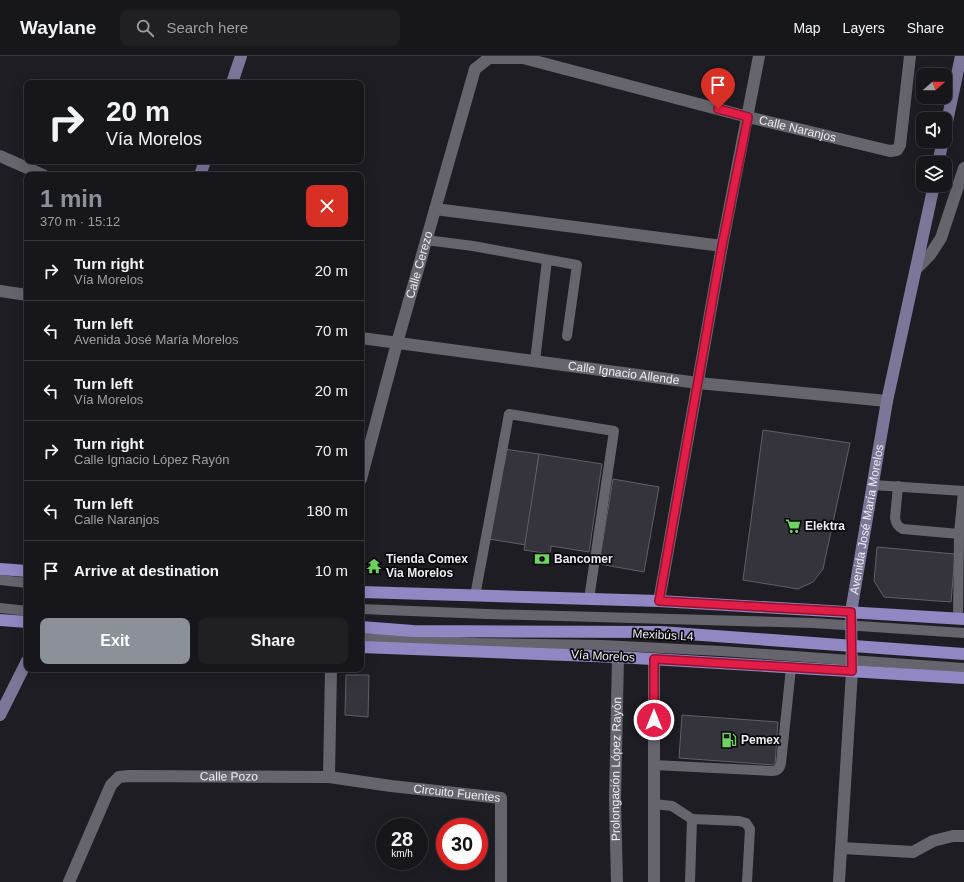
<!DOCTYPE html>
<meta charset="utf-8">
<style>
body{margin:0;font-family:Helvetica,sans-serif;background:#1f1f24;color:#f1f3f6;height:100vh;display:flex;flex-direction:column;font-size:15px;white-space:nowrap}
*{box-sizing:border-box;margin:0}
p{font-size:13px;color:#9e9fa3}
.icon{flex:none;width:22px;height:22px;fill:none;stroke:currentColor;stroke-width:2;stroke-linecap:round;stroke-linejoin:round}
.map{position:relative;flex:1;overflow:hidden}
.details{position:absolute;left:24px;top:116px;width:340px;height:500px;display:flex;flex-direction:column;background:#16161b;border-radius:8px;box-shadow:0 4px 16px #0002,0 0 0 1px #35353a}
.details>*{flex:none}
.guide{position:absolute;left:24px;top:24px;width:340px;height:84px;border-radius:8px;box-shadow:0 4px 16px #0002,0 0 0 1px #35353a;background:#16161b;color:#f1f3f6;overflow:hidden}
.needle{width:26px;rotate:70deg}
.controls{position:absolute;left:916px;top:12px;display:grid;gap:8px}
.controls a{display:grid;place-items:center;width:36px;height:36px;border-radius:8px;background:#16161b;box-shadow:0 4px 16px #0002,0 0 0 1px #35353a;font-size:20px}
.speed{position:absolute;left:376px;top:762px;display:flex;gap:8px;font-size:20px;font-weight:700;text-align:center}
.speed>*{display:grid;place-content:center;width:52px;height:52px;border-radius:50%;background:#16161b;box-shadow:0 4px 16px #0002,0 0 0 1px #35353a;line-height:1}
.speed small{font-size:10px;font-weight:400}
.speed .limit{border:6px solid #d22;background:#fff;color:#111}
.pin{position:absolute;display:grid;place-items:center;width:34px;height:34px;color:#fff;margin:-41px -17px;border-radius:50% 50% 50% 0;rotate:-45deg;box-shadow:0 0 4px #0007}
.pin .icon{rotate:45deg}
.me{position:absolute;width:44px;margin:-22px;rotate:0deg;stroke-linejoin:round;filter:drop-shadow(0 0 3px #0008)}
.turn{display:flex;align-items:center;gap:14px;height:84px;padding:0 16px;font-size:18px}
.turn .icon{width:52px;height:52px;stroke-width:2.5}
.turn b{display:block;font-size:28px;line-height:34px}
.round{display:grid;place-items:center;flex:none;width:42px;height:42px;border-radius:8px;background:#1f1f24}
.summary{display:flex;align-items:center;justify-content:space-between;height:68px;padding:0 16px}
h1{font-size:24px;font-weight:700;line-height:30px;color:#8c9099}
.button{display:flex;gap:8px;margin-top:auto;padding:8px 16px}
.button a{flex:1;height:46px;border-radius:8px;background:#8c9099;color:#fff;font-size:16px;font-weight:700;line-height:46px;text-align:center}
.button a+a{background:#1f1f24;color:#f1f3f6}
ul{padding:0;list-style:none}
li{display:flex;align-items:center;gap:12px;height:60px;padding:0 16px;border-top:1px solid #35353a}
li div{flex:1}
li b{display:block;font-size:15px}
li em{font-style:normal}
header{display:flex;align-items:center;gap:24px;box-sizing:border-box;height:56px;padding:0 20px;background:#16161b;border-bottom:1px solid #35353a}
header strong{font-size:19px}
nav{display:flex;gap:22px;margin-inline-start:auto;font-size:14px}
.search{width:280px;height:36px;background:#1f1f24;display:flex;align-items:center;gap:10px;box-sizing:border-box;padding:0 14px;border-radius:8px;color:#9e9fa3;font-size:15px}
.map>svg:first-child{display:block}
.building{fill:#35343c;stroke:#605f67}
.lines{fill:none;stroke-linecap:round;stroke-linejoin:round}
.lane{stroke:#66656e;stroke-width:10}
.street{stroke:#66656e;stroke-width:12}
.secondary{stroke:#7c7698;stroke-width:12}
.primary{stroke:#9187c3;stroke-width:12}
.route-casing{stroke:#92132f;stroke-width:10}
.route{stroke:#e11d48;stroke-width:7}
.labels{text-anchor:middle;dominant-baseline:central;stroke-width:3.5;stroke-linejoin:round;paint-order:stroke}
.street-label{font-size:12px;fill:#edecf1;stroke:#08080b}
.poi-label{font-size:12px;font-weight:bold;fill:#edecf1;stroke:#08080b;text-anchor:start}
</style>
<header>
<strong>Waylane</strong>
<div class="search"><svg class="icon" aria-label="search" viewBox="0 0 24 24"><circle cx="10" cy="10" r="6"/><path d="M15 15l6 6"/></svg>Search here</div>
<nav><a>Map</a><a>Layers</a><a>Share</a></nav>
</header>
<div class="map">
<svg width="964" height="826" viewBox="0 0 964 826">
<rect width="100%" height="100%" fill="#1e1d24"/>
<g class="building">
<polygon points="763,374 850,387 823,513 813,526 798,533 743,524"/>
<polygon points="504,393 539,398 526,489 489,483"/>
<polygon points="539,398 602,408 589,496 551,490 550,498 524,494"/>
<polygon points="613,423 659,431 644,516 599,508"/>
<polygon points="877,491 955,498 951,546 884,541 874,525"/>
<polygon points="346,619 369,619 368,661 345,659"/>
<polygon points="682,659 778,666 775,709 679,702"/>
</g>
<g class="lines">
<g class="lane">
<polyline points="426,184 473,190 577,209 567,280"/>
<polyline points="535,305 547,204"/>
<polyline points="873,429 964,435"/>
<path d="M898,430L895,462C896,468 898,471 903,473L959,478L963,435"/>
<polyline points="0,524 27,527"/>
<polyline points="475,540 509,358 614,375 589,543"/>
<polyline points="0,552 27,555"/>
<polyline points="361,553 487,558 814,567 964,577"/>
<polyline points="958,563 959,478"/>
<polyline points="361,582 479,587 602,589 721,595 964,612"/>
<path d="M654,709L772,715C777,715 780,713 781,707L791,612"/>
<polyline points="654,748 672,750 692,763 739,765 746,767 750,773 747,826"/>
<polyline points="690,826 692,763"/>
</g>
<g class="street">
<polyline points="0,100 43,119"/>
<polyline points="435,153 722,190"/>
<polyline points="916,213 930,199 941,182 964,112"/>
<polyline points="0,235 27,239"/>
<path id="s1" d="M361,282L698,327L887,345"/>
<path id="s2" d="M361,423L397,287L475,13L489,2H523L748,61L890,95L897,94L900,89L910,0"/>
<polyline points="659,545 722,190 759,0"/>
<polyline points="329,721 331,613"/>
<polyline points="842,792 913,796 933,785 953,780 964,780"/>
<path id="s3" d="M69,826L111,729L119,721L129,720L329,721L391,730L501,742V826"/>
<path id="s4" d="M617,826L615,744L618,601"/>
<polyline points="654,826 654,603"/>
<polyline points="839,826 852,615"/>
</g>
<g class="secondary">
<polyline points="232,27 241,0"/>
<polyline points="945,75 961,0"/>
<polyline points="938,107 943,85"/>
<polyline points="200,119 205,105"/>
<path id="s5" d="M852,615L851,556L887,345L934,129"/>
<polyline points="0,659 27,605"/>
</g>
<g class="primary">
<polyline points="0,513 27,515"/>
<polyline points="361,536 659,545 964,563"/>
<polyline points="0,564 27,566"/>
<polyline points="361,571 413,575 660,576 964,598"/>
<polyline points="361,591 618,601 964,622"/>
</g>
</g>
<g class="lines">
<g class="route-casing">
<polyline id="route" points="654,664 654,603 852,615 851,556 659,545 722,190 748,61 718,53"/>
</g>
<use href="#route" class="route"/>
</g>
<defs>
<g id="supermarket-bare" transform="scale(1.2)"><path d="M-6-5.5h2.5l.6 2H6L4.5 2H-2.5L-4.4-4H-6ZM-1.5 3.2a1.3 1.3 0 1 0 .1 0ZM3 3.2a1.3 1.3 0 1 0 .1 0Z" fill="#6ed360" stroke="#08080b" stroke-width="2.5" paint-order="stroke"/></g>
<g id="bank-bare" transform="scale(1.2)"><path d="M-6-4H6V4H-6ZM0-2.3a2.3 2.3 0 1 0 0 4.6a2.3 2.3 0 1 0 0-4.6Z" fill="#6ed360" stroke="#08080b" stroke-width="2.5" paint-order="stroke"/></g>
<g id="temple-bare" transform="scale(1.2)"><path d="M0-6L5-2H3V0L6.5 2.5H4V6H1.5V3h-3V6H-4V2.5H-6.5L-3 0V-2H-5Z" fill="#6ed360" stroke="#08080b" stroke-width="2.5" paint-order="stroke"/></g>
<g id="fuel-bare" transform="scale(1.2)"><path d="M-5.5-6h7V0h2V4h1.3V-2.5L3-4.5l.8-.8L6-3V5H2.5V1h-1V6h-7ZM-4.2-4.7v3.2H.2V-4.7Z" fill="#6ed360" stroke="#08080b" stroke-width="2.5" paint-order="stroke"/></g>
</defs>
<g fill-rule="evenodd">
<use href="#supermarket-bare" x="793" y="470"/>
<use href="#bank-bare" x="542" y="503"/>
<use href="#temple-bare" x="374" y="510"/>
<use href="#fuel-bare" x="729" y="684"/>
</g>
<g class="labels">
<g class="street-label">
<text stroke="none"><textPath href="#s2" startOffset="761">Calle Naranjos</textPath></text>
<text stroke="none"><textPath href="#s2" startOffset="222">Calle Cerezo</textPath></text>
<text stroke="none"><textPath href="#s1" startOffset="265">Calle Ignacio Allende</textPath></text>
<text stroke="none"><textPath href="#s5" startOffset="153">Avenida José María Morelos</textPath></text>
<text transform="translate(663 579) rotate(3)">Mexibús L4</text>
<text transform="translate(603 600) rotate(3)">Vía Morelos</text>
<text stroke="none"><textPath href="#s4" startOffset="113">Prolongación López Rayón</textPath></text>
<text stroke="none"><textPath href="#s3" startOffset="227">Calle Pozo</textPath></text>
<text stroke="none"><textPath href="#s3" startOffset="456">Circuito Fuentes</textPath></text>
</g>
<g class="poi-label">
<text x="805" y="470">Elektra</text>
<text x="386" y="503">Tienda Comex<tspan x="386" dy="14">Via Morelos</tspan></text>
<text x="554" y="503">Bancomer</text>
<text x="741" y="684">Pemex</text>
</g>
</g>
</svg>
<div class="controls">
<a><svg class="needle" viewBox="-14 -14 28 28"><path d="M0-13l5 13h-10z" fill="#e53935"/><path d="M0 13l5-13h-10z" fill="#9e9fa3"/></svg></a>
<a><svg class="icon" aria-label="sound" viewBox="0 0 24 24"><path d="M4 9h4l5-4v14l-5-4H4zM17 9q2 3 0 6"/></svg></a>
<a><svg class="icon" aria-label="layers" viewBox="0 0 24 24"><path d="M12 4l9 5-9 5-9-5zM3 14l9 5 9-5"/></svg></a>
</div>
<div class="speed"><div>28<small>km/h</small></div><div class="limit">30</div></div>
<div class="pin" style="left:718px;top:53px;background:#d93025"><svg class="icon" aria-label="arrive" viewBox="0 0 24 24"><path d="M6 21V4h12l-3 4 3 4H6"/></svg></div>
<svg class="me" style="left:654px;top:664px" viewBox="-20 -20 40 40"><circle r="17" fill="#e11d48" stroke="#fff" stroke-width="3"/><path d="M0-11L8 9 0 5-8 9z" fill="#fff"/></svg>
<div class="guide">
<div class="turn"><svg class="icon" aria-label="right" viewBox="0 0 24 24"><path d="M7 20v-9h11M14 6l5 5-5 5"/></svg><div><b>20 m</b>Vía Morelos</div></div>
</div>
<section class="details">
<div class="summary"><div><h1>1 min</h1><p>370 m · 15:12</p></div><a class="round" style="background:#d93025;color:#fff"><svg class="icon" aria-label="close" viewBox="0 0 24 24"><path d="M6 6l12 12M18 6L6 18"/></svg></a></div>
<ul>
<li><svg class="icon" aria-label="right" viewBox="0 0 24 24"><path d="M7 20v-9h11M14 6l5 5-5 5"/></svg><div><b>Turn right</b><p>Vía Morelos</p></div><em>20 m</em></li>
<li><svg class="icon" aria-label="left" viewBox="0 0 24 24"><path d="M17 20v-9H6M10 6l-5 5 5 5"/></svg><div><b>Turn left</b><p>Avenida José María Morelos</p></div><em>70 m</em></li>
<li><svg class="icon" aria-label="left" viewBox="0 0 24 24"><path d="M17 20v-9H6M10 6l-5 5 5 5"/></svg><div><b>Turn left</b><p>Vía Morelos</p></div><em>20 m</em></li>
<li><svg class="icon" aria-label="right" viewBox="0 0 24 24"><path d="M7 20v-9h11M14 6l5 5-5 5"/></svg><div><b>Turn right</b><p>Calle Ignacio López Rayón</p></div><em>70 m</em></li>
<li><svg class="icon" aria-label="left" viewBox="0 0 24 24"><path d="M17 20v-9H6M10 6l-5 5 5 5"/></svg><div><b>Turn left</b><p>Calle Naranjos</p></div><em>180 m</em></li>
<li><svg class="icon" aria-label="arrive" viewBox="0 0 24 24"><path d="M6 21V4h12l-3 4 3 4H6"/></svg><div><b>Arrive at destination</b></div><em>10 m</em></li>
</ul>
<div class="button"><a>Exit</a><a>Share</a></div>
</section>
</div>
